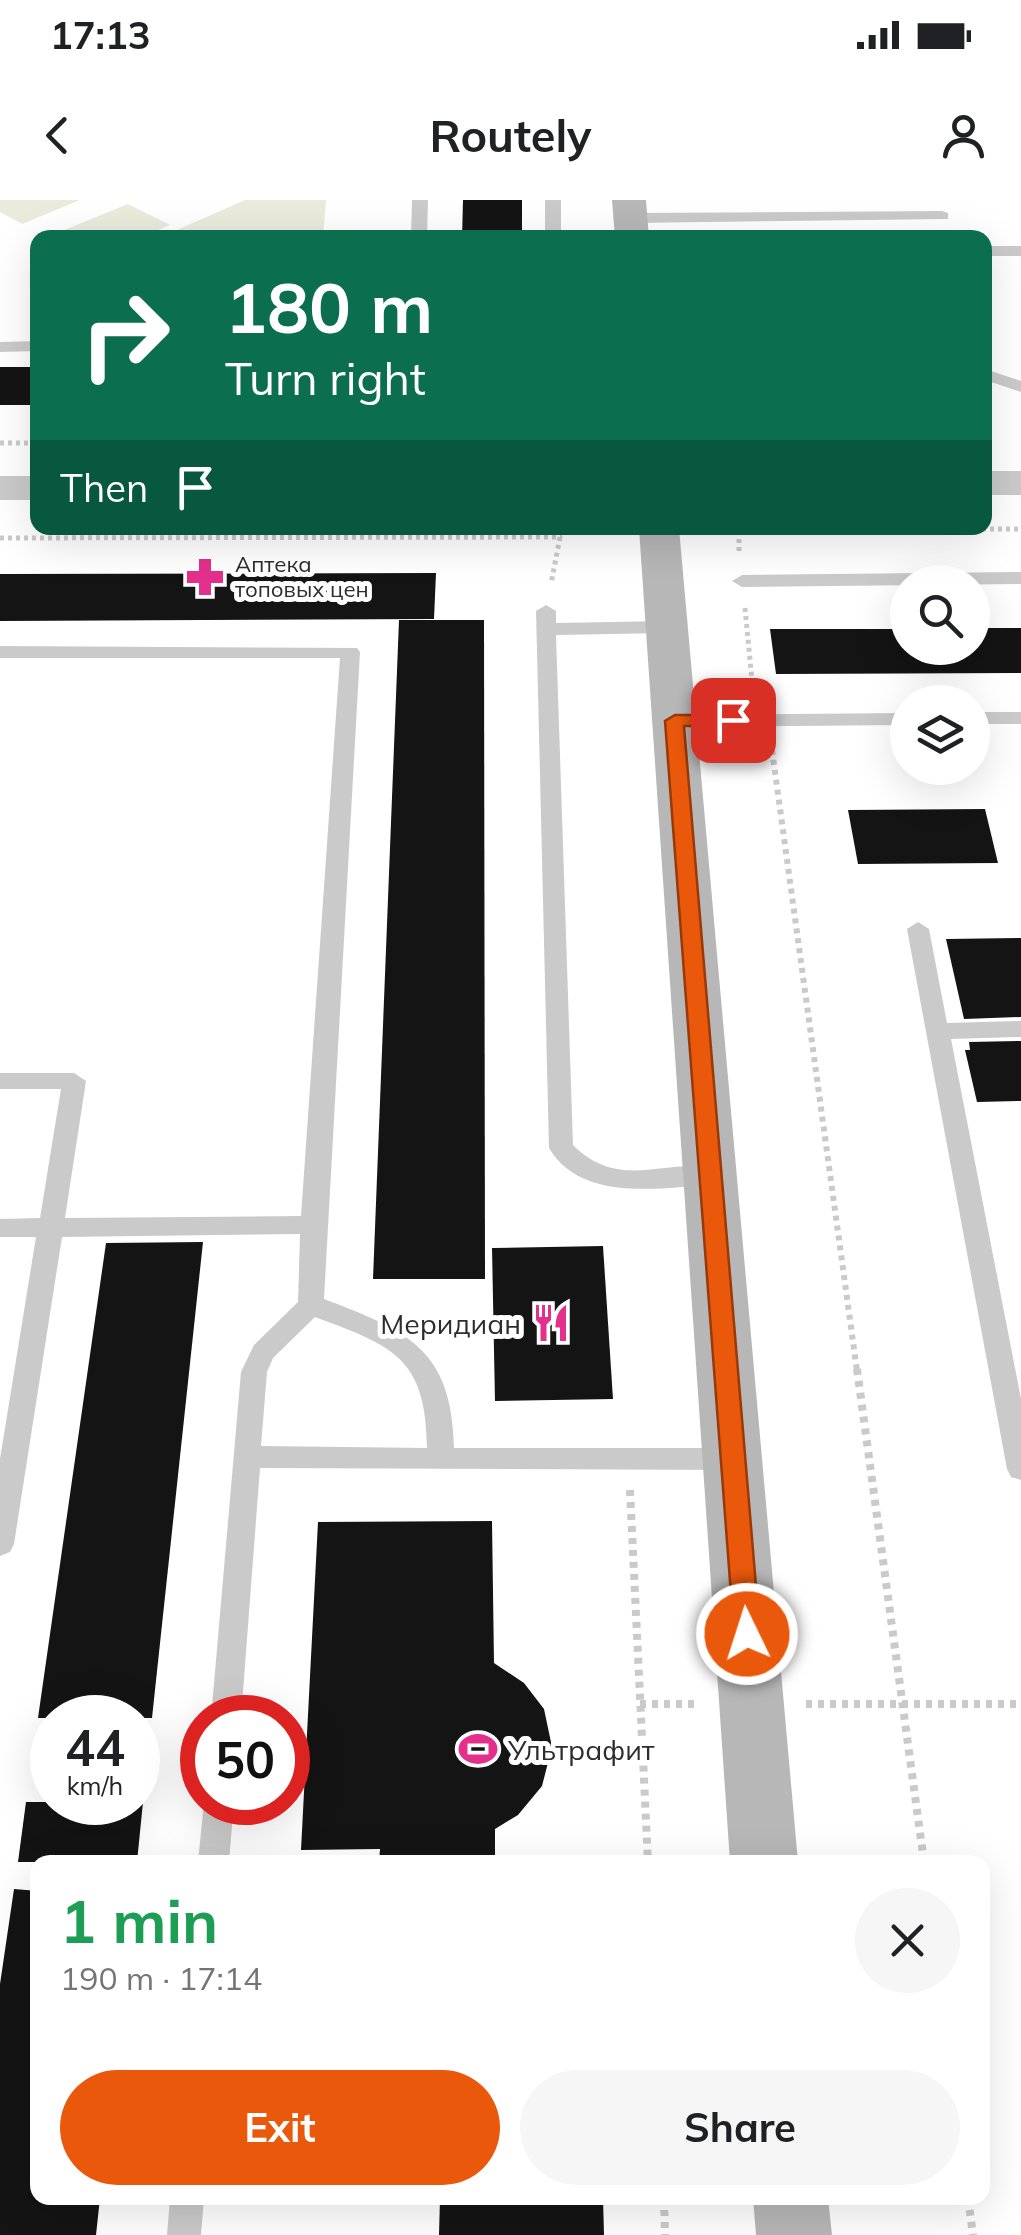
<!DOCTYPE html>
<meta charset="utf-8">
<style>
body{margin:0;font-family:Mulish,sans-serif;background:#f6f6f6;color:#202124;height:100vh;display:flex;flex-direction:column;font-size:38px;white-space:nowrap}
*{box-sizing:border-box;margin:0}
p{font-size:32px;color:#757577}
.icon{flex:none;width:55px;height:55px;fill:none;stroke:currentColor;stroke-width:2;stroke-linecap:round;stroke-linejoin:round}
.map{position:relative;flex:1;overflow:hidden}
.details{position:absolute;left:30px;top:1655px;width:960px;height:350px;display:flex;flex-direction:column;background:#fff;border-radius:20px;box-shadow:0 10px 40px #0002}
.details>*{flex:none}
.banner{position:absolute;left:30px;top:30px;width:962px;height:305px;border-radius:20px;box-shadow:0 10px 40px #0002;background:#0b6e4f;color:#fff;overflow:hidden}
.buttons{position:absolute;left:890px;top:365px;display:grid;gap:20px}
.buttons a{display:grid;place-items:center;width:100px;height:100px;border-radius:50%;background:#fff;box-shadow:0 10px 40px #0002;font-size:50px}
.speed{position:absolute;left:30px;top:1495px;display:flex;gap:20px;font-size:50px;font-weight:700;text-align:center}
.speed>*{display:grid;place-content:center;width:130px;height:130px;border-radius:50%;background:#fff;box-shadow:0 10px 40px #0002;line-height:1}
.speed small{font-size:25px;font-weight:400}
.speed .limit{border:15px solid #d22;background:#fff;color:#111}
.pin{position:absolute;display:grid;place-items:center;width:85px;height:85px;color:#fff;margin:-42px;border-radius:20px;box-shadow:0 5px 15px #0006}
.me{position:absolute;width:110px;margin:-55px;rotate:356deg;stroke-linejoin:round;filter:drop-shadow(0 0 8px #0008)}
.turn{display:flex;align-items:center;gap:35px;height:210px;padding:0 30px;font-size:45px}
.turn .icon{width:130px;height:130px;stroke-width:2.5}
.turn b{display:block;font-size:70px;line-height:85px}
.then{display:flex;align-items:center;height:95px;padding:0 30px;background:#0003;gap:20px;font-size:38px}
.round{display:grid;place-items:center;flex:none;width:105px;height:105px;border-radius:52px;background:#f6f6f6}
.summary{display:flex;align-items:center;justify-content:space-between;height:170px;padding:0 30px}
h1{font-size:60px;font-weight:700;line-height:75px;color:#1e9e55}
.primary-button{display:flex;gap:20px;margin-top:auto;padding:20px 30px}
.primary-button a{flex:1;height:115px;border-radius:60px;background:#ea580c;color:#fff;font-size:40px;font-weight:700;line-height:115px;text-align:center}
.primary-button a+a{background:#f6f6f6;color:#202124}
.status{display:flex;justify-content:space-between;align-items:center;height:70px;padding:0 50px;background:#fff;direction:ltr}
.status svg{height:28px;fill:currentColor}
header{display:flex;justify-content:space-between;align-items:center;height:130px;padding:0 30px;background:#fff;font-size:45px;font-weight:700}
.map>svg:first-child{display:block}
.green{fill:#eaebdb}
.building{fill:#141414}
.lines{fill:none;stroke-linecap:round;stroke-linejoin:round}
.path-far2{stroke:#cacaca;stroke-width:5;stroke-dasharray:4 4;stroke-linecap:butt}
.path-far1{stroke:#cacaca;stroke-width:6;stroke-dasharray:5 5;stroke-linecap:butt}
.path{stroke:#cacaca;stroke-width:8;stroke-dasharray:6 6;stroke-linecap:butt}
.service{fill:#cacaca;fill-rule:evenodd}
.tertiary{fill:#cacaca;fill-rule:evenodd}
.secondary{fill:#b7b7b7;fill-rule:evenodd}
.route{fill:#ea580c;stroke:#983908;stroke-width:2.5}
.labels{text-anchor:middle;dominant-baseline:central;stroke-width:10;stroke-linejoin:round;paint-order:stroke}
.far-poi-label{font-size:22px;fill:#2d2d2d;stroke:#fff;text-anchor:start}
.poi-label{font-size:28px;fill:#2d2d2d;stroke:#fff;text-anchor:end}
</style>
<div class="status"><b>17:13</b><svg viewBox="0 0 49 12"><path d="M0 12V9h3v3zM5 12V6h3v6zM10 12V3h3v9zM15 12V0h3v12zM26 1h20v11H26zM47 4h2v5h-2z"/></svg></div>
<header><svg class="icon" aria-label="back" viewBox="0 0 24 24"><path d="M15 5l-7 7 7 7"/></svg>Routely<svg class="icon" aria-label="person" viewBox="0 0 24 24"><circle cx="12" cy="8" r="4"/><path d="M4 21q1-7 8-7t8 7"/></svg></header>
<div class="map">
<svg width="1021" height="2035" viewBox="0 0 1021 2035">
<rect width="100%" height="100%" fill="#fff"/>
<g class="green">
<polygon points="0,0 80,0 22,24 0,12"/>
<polygon points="245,0 326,0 323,37 161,37"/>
<polygon points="128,4 170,25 142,37 47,37"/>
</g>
<g class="building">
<polygon points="463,0 522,0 522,38 462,38"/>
<rect x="0" y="167" width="38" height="38"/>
<polygon points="436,373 434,419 0,421 0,374"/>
<polygon points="399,420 484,420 485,1079 373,1079"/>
<polygon points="972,428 1021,428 1021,473 776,474 770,429 908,429 908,448 972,448"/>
<polygon points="985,609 998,663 858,664 848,610"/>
<polygon points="1021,738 1021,817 964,819 946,739"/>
<polygon points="1021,841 1021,901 977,902 965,850 970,850 969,842"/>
<polygon points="203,1042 152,1518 38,1518 106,1043"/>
<polygon points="603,1046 613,1199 495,1201 492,1048"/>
<polygon points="492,1321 494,1463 524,1483 544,1509 552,1547 542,1586 518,1615 495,1629 495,1662 379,1662 380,1649 301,1650 318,1322"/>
<polygon points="26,1602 143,1602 137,1662 18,1662"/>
<polygon points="14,1689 38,1691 38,1998 100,1998 96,2035 0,2035 0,1784"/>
<polygon points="440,1998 603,1998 604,2035 439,2035"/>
</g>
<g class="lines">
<g class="path-far2">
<polyline points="0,243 38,243"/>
<polyline points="0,338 560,337 551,384"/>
<polyline points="739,351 739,330 1021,329"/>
<polyline points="745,408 753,491"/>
</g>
<polyline class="path-far1" points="772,550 857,1171"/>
<g class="path">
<polyline points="857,1169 924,1662"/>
<polyline points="630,1290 648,1662"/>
<polyline points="640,1504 694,1504"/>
<polyline points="806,1504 1021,1504"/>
<polyline points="664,1998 665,2035"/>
<polyline points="968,1998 973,2035"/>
</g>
<g class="service">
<polygon points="412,0 428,0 427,38 411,38"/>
<rect x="545" y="0" width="16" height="38"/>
<polygon points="942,11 948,13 948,19 630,23 622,18 630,13"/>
<rect x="985" y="46" width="36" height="10"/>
<polygon points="38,141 38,151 0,152 0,142"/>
<polygon points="985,169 1021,181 1021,192 985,180"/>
<polygon points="1021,372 1021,384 742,387 732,381 742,375"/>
<path d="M546,405L556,411V423L667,421L677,427L667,433L556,435L573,945C622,994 669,954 720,970L723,976L720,982L711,985C658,988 581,1002 549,948L536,411Z"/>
<path d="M0,446L357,448L360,452L324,1099C408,1131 452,1149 454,1248H734L744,1251L748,1259L744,1267L734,1270L260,1268L241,1518H211L241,1172L254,1145L298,1102L300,1034L62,1037L14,1344L10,1352L0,1356V1259L36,1037H0V1019L40,1018L61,889H0V873H74L86,881L65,1018L301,1016L340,458H0ZM315,1117C393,1146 426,1157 427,1248L261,1246L267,1172L273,1158Z"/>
<rect x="972" y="512" width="49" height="12"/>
<polygon points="908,513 908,525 675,527 665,521 675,515"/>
<polygon points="918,722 929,729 947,823 1021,821 1021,837 951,839 1021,1199 1021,1280 1011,1277 1007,1269 907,729"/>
<polygon points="204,1602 234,1602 229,1662 198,1662"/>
<polygon points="170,1998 204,1998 201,2035 167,2035"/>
</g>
<g class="tertiary">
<rect x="985" y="271" width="36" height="24"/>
<rect x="0" y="276" width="38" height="24"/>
</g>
<g class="secondary">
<polygon points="612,0 646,0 649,38 615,38"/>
<polygon points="639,328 679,328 798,1662 730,1662"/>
<polygon points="753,1998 828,1998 832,2035 756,2035"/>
</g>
</g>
<polygon class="route" points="675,515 733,515 742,520 733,526 684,526 760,1434 756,1442 747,1445 737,1442 734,1434 665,521"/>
<defs>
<g id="pharmacy-bare" transform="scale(3)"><path d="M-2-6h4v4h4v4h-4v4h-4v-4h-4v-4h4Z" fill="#e3308c" stroke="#fff" stroke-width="2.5" paint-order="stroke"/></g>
<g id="restaurant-bare" transform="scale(3)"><path d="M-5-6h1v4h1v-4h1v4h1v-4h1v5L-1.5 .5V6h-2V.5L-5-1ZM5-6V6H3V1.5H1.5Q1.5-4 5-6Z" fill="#e3308c" stroke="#fff" stroke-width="2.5" paint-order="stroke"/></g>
<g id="stadium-bare" transform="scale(3)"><path d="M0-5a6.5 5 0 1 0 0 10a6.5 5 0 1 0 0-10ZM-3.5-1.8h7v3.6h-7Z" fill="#e3308c" stroke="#fff" stroke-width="2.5" paint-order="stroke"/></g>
</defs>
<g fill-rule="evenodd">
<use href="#pharmacy-bare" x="205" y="377"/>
<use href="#restaurant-bare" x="551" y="1123"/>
<use href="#stadium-bare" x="478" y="1549"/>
</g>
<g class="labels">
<g class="far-poi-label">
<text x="235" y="364">Аптека<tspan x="235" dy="25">топовых цен</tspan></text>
</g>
<g class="poi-label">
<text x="521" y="1123">Меридиан</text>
<text x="508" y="1549" text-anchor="start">Ультрафит</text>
</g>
</g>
</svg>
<div class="buttons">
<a><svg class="icon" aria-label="search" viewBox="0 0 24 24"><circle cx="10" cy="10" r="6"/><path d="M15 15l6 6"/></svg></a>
<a><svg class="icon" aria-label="layers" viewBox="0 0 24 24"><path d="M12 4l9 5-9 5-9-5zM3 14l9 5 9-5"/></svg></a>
</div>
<div class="speed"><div>44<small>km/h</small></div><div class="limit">50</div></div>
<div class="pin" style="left:733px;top:520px;background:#d93025"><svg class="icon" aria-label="arrive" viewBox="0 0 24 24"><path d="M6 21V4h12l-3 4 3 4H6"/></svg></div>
<svg class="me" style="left:747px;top:1434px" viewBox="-20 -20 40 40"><circle r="17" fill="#ea580c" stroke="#fff" stroke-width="3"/><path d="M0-11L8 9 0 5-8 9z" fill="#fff"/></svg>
<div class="banner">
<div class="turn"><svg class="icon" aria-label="right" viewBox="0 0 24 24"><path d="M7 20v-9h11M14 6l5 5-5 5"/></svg><div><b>180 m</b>Turn right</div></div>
<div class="then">Then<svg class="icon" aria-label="arrive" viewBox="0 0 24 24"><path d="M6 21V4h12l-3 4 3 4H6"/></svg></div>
</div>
<section class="details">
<div class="summary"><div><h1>1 min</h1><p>190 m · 17:14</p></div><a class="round"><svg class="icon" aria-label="close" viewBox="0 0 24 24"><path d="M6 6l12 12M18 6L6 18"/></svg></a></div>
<div class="primary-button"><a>Exit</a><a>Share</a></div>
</section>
</div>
